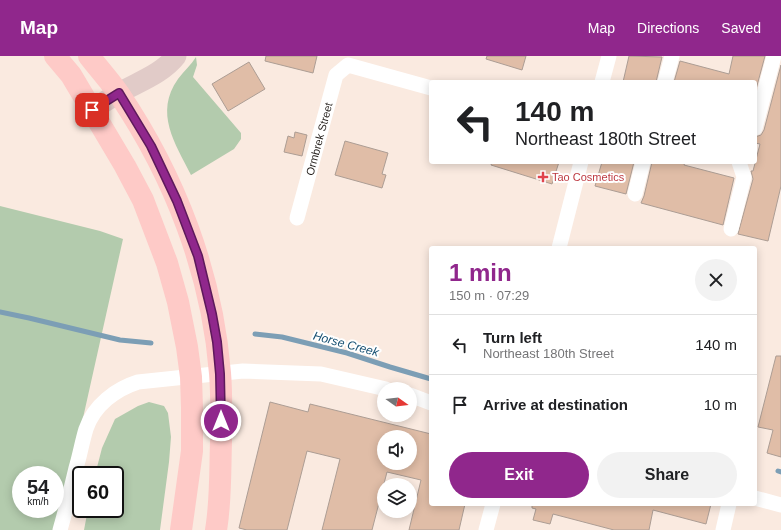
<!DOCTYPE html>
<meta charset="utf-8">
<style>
body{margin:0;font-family:Arial,sans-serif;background:#f2f2f2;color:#202124;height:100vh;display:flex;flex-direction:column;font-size:15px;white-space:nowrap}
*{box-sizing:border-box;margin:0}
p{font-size:13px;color:#757577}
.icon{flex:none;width:22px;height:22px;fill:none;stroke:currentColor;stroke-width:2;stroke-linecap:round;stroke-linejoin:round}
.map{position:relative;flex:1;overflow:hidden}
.panel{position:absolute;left:429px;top:190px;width:328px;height:260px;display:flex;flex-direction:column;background:#fff;border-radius:4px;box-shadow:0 2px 10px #0003}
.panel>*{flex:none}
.hud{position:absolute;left:429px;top:24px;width:328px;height:84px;border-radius:4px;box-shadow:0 2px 10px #0003;background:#fff;color:#202124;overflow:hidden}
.needle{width:26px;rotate:104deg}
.fabs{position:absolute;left:377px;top:326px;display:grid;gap:8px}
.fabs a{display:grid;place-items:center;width:40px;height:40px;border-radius:50%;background:#fff;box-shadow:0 2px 10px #0003;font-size:20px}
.speed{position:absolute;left:12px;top:410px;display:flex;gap:8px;font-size:20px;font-weight:700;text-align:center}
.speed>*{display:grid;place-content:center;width:52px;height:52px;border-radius:50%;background:#fff;box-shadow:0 2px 10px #0003;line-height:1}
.speed small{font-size:10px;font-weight:400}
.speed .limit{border:2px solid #111;border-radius:6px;background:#fff;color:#111}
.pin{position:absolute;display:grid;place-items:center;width:34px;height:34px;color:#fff;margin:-17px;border-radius:8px;box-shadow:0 2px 6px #0006}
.me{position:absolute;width:44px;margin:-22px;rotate:0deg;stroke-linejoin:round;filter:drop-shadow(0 0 3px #0008)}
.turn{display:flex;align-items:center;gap:14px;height:84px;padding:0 20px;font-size:18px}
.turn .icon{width:52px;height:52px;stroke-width:2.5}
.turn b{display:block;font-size:28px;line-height:34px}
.round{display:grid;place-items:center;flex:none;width:42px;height:42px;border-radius:21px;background:#f2f2f2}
.summary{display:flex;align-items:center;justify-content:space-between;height:68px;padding:0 20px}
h1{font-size:24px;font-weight:600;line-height:30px;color:#90278c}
.action{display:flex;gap:8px;margin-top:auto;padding:8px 20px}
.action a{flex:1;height:46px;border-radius:24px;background:#90278c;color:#fff;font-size:16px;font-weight:600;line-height:46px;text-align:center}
.action a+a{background:#f2f2f2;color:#202124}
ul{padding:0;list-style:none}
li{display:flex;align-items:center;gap:12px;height:60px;padding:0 20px;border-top:1px solid #e0e0e0}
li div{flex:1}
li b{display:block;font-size:15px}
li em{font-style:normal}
header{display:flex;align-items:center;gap:24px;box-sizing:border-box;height:56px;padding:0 20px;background:#90278c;color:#fff}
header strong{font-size:19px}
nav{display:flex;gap:22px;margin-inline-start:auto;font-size:14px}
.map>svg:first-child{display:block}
.green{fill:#b3cbad;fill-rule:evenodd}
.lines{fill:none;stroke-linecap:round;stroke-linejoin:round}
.stream{stroke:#7c9eb5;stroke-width:5}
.building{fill:#e0bda7;stroke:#ac9d94;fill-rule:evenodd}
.street{stroke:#fff;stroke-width:15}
.secondary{stroke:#e1cbc8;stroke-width:21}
.primary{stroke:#fecac7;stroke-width:22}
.route-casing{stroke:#5e195b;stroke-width:10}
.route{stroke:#90278c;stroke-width:7}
.health-dot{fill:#e0444e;stroke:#fff;stroke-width:1.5}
.labels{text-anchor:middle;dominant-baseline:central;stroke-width:4;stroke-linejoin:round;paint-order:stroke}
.street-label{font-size:11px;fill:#292420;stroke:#fff}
.health-label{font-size:11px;fill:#be3a42;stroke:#fff;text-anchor:start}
.water-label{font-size:12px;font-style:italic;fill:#175072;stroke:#fff}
</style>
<header>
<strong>Map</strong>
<nav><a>Map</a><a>Directions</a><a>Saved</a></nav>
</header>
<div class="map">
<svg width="781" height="474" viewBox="0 0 781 474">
<rect width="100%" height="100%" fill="#faeae0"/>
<g class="green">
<path d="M196,1L197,9L193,21L241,77V83L234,93L191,119C175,87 154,57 178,23C184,15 191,9 196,1Z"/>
<path d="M0,150L100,175L123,183L83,362L55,474H0ZM21,419H55V453H21Z"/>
<polygon points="149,346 164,350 168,357 171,381 169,406 160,474 84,474 88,453 115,453 115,419 95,419 102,392 115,363 138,350"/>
</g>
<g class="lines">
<g class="stream">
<polyline points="0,256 29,262 120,284 151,287"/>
<polyline points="255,278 282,281 347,297 390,311 431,323"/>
<polyline points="778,415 781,416"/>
</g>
</g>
<g class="building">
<polygon points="266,0 317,0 313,17 265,5"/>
<polygon points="487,0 526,0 522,14 486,3"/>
<polygon points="629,0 662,1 656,26 623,26"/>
<polygon points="733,0 765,0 755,37 755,26 674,26 680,5 729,18"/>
<polygon points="249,6 265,33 228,55 212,28"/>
<polygon points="781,9 781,130 768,185 738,178 753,123 751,115 753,115 760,88 755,87 755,81 761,79 764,74"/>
<polygon points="295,76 307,79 302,100 284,96 288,80 294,82"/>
<polygon points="345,85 388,97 382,118 386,119 382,132 335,119"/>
<polygon points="492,106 559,106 552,128 491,109"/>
<polygon points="602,106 634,106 626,138 595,130"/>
<polygon points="652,106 685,106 684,109 734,122 723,169 641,147 644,140"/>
<polygon points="776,300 781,300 781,401 767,397 773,374 758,371"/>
<path d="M270,346L308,356L310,348L431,378V448H465L459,474H409L421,424L387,416L372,474H322L340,403L307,395L287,474H247L239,472ZM384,381H410V407H384Z"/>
<polygon points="532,448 711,448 706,468 653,454 649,474 614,474 553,458 550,468 533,464 536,453 532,452"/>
</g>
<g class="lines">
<g class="street">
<polyline points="602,26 609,0"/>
<polyline points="665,26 672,0"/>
<polyline points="755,72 774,0"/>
<polyline points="635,138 643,106"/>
<polyline points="297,162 336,19 348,9 431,32"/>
<polyline points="731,173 744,121 739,106"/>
<polyline points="559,192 581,106"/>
<polyline points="410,339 431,347"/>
<polyline points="755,442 781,449"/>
<path d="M60,474C66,453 71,433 76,412C80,399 82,386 86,373C94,349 116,333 138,326L243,315L321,318L386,333"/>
<polyline points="486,474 493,448"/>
<polyline points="723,474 729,448"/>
</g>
<path class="secondary" d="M92,54C101,48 110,42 119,37C138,26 162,18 176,0"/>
<g class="primary">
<polyline points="55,0 71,19 125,110 143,144 167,207 178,246 187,291 191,321 192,352 192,395 181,474"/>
<path d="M89,0C99,13 110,25 119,38C175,121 212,217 220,317C222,340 221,363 221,386C220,415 221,445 216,474"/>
</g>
</g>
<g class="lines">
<g class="route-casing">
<polyline id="route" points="92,54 119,37 151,90 177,145 198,200 212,258 217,286 220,318 221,365"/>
</g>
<use href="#route" class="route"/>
</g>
<path class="health-dot" d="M541 115h4v4h4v4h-4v4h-4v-4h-4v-4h4z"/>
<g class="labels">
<g class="street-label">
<text transform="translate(319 83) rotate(-75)">Ormbrek Street</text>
</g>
<g class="health-label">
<text x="552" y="121">Tao Cosmetics</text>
</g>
<g class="water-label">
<text transform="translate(346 288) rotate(15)">Horse Creek</text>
</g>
</g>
</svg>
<div class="fabs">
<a><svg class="needle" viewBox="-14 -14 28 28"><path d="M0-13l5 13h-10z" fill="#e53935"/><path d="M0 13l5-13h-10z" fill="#757577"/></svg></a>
<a><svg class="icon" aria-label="sound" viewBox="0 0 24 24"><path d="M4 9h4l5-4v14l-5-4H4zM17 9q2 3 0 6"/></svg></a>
<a><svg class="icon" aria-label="layers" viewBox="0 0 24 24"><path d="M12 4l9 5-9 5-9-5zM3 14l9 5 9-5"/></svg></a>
</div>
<div class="speed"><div>54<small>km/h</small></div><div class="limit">60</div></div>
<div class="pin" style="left:92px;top:54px;background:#d93025"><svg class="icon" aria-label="arrive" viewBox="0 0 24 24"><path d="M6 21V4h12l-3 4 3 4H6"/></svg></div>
<svg class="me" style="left:221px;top:365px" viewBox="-20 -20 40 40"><circle r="17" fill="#90278c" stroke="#fff" stroke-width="3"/><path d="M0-11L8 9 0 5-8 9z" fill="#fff"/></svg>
<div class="hud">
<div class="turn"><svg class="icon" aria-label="left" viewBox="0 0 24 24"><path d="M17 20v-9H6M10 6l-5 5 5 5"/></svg><div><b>140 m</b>Northeast 180th Street</div></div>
</div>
<section class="panel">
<div class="summary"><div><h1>1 min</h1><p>150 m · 07:29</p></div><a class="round"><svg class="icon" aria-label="close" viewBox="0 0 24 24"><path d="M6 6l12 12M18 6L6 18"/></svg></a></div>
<ul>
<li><svg class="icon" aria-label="left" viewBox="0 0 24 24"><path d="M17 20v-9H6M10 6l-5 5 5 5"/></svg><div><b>Turn left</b><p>Northeast 180th Street</p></div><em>140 m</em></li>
<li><svg class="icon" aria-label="arrive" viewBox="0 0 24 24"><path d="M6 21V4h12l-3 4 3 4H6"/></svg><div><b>Arrive at destination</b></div><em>10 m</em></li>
</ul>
<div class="action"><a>Exit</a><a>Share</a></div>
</section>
</div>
